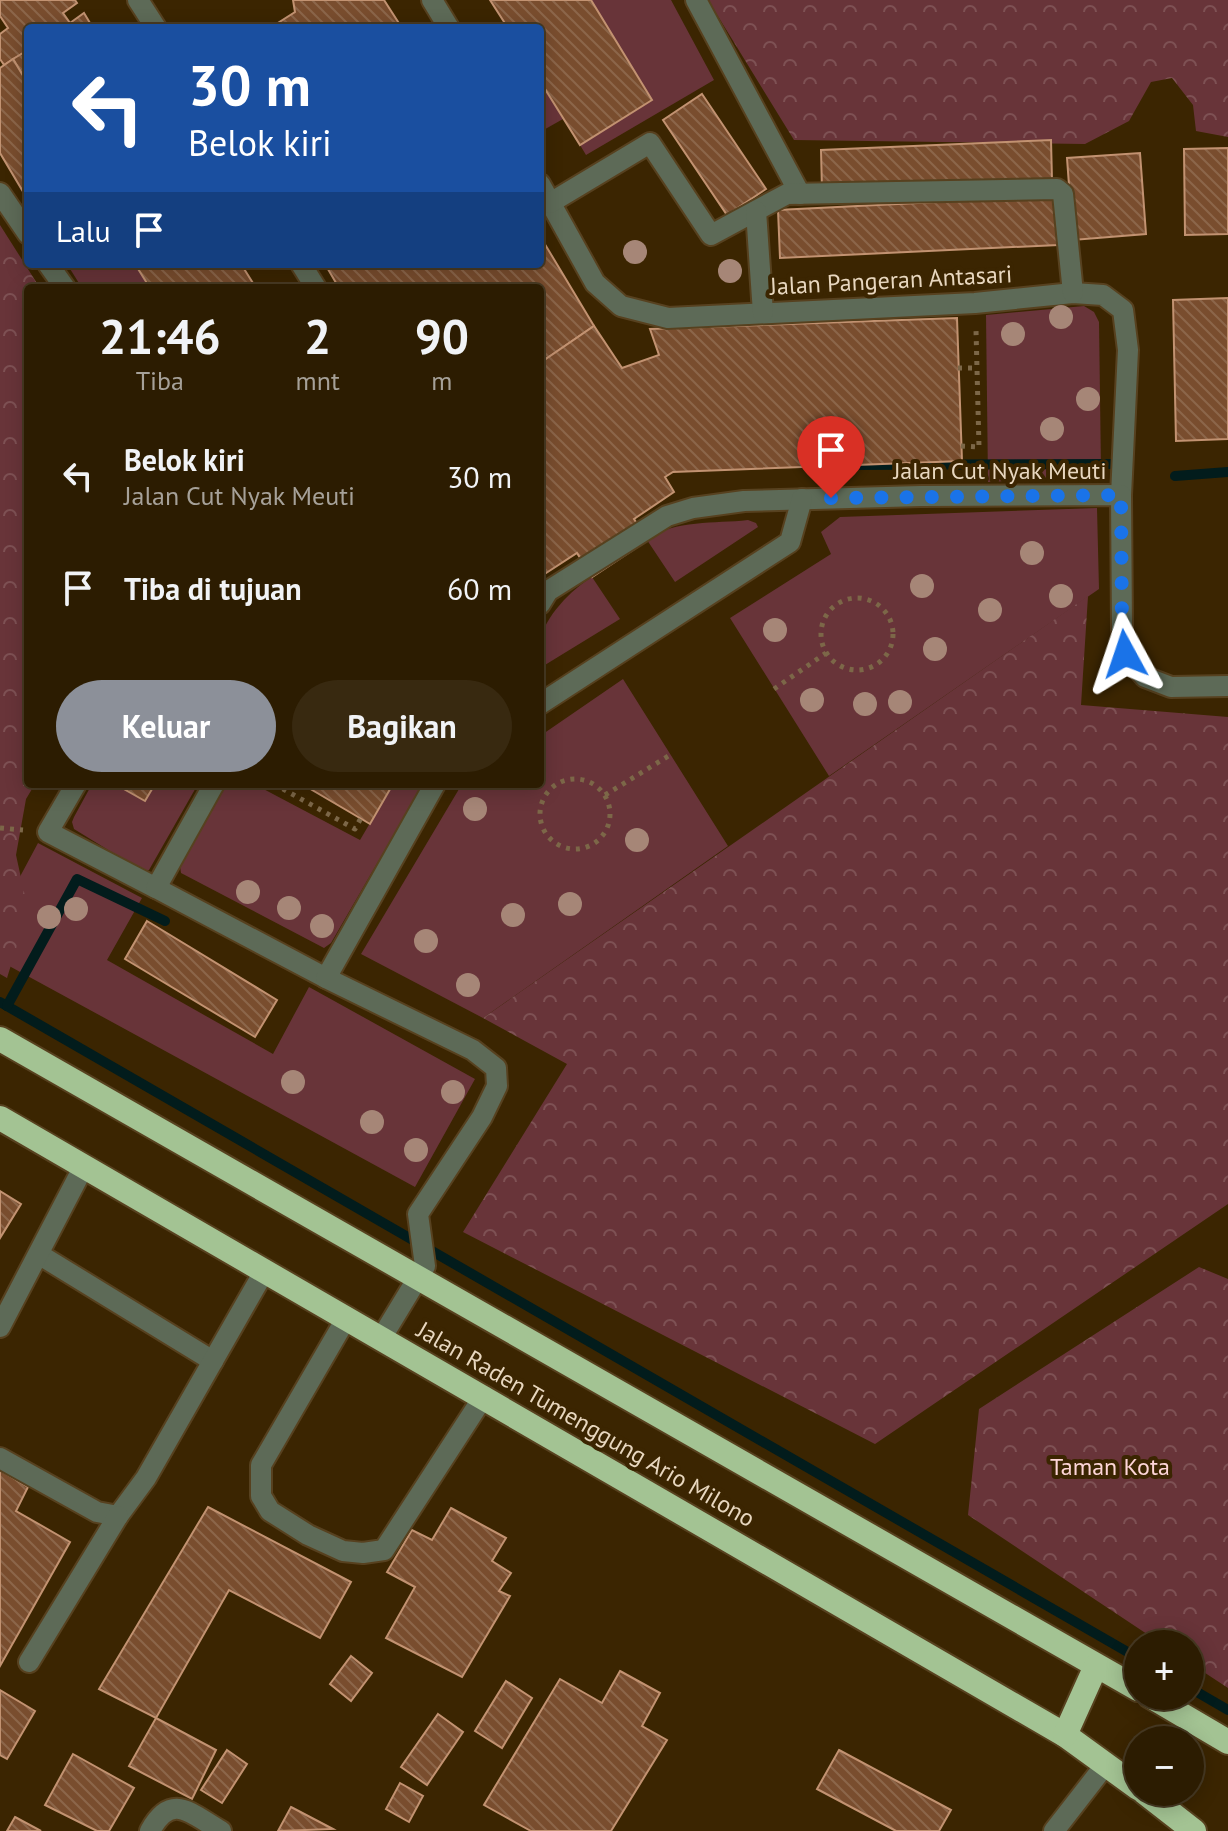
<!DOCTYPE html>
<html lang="id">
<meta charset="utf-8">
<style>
body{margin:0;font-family:"PT Sans",sans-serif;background:#382910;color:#f1f3f6;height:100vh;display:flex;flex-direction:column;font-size:30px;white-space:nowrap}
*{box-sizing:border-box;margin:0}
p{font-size:26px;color:#a6a199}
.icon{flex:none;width:44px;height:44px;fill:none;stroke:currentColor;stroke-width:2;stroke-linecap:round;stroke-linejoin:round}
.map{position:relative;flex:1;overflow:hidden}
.panel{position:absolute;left:24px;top:284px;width:520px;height:504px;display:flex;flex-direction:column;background:#2c1c01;border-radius:8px;box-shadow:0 4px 20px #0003,0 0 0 2px #483a23}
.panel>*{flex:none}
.guide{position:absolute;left:24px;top:24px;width:520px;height:244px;border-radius:8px;box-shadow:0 4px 20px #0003,0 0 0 2px #483a23;background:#1a4fa0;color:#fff;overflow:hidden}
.fabs{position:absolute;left:1124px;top:1630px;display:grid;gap:16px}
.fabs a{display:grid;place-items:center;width:80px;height:80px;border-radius:50%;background:#2c1c01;box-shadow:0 4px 20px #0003,0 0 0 2px #483a23;font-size:40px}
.pin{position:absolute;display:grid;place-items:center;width:68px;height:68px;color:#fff;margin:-82px -34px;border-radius:50% 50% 50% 0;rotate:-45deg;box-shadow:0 0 8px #0007}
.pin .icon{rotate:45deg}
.me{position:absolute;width:88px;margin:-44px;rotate:355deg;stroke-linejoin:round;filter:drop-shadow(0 0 6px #0008)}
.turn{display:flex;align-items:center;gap:28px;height:168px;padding:0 32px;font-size:36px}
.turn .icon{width:104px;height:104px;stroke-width:2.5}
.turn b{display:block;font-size:56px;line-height:68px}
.then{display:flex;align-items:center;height:76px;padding:0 32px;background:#0003;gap:16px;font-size:30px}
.eta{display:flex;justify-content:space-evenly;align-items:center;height:136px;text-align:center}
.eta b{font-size:48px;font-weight:700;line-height:56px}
.primary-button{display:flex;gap:16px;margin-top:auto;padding:16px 32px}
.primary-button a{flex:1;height:92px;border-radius:48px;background:#8c9099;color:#fff;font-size:32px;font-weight:700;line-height:92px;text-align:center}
.primary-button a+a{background:#382910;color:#f1f3f6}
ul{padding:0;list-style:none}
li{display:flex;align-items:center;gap:24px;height:112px;padding:0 32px}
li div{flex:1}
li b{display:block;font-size:30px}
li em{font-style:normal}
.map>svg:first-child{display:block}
.grass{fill:#683439}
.forest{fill:url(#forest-crowns)}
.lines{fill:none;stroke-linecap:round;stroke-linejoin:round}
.stream{stroke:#021c1c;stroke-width:10}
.building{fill:url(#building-back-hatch);stroke:#c29271;stroke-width:2}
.minor-casing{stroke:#57411f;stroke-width:24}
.highway-casing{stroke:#57411f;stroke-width:28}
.path{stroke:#7c6748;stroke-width:5;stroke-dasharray:4 6;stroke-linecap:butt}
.minor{stroke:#5d6a57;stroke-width:20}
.highway{stroke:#a3c393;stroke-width:24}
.tree{fill:#a68677}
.route{stroke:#1a73e8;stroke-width:14;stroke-dasharray:0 25.2}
.labels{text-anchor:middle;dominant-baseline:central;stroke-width:8;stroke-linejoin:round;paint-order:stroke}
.street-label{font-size:24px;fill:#e8d7bf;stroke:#3b2501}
.park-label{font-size:24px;fill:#fdd5d7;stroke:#3b2501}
</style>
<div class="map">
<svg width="1228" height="1831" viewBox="0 0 1228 1831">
<defs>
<pattern id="forest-crowns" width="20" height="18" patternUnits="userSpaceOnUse" patternTransform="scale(2)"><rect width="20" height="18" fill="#683439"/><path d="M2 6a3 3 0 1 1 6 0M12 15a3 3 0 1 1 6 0" fill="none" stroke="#7e5154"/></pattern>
<pattern id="building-back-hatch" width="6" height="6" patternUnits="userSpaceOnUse" patternTransform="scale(2)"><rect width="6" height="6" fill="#794d2e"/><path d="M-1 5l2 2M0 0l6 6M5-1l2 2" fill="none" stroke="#8c664a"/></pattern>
</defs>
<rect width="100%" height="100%" fill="#3b2501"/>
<g class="grass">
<polygon points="591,0 671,0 714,80 586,155 580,145 652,100"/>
<polygon points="540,81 563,119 540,132"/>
<polygon points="67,264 135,264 150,288 82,288"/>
<polygon points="1084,306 1094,312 1099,322 1101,469 1097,475 1091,477 988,482 986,315"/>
<polygon points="1097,508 1099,589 829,776 730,618 831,554 821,532 840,517"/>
<path d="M748,520L756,523L758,527L675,582L647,540C675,519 715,524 748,520Z"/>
<path d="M592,577L620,619L540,668C540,660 539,650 540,642C544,617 572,589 592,577Z"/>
<polygon points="623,679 728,846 483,1018 361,954 462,784 540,784 540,736"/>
<polygon points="92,784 115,784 145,801 155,784 198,784 149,870 144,872 74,829 72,822 74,817"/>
<polygon points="227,784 254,784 360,840 393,784 423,784 331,943 324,948 181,873 180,866"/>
<polygon points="38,843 142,898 107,960 273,1054 309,987 475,1079 415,1187 0,961 0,914"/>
</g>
<g class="forest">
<polygon points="708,0 1228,0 1228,137 1196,131 1193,105 1172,78 1151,82 1129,121 1085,144 794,140"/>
<polygon points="0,225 40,288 28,288 28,784 35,784 26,799 16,855 28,910 7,978 0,974"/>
<polygon points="1088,596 1081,705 1228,717 1228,1204 875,1444 463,1232 567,1064 483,1018"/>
<polygon points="1199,1267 1228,1279 1228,1688 1190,1663 1190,1644 1162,1644 968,1515 979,1409"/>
</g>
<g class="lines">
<g class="stream">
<polyline points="846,465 1115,464"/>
<polyline points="1175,476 1228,472"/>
<polyline points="0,1002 1138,1658"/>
<polyline points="7,1006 77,879 165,921"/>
<polyline points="1190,1688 1228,1710"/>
</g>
</g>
<g class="building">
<polygon points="0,0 75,0 77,3 63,13 70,23 61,28 28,28 28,50 4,65 0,59 0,34 8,28 0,16"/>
<polygon points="293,0 384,0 402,28 270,28 295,12"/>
<polygon points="490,0 591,0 652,100 580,145 540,81 540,28 508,28"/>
<polygon points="84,13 93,28 61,28 70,23"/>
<polygon points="28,50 28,84 13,59"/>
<polygon points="13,59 28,84 28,200 0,153 0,68"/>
<polygon points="702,94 766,189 727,215 663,120"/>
<polygon points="1051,140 1052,180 822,190 821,150"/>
<polygon points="1228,148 1228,234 1185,235 1184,149"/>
<polygon points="1140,153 1146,234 1073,240 1067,158"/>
<polygon points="1056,196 1058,245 780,258 778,210"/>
<polygon points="540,236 594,326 540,363 540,288 339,288 325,264 540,264"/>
<polygon points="135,264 241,264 256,288 150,288"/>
<polygon points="1228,298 1228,439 1176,441 1173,300"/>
<polygon points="957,318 962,461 673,472 665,477 674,492 634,519 648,540 592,577 577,553 540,577 540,363 594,326 622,368 659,355 650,329"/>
<polygon points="115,784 155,784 145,801"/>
<polygon points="302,784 393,784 370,824"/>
<polygon points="147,921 277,1000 255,1037 125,959"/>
<polygon points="0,1191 21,1204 0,1238"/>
<polygon points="0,1470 28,1487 16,1511 70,1542 0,1666"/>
<polygon points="208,1507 351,1582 320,1638 229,1590 156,1718 99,1689"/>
<polygon points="451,1508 506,1538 492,1561 511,1573 499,1591 510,1596 462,1677 386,1638 415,1587 387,1572 412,1530 432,1540"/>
<polygon points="351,1656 372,1673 351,1701 330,1684"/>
<polygon points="620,1671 660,1693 642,1726 667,1740 611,1831 531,1831 484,1805 560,1679 602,1703"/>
<polygon points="506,1681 532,1698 502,1748 475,1731"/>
<polygon points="0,1690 35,1711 7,1759 0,1755"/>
<polygon points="438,1714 463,1732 427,1785 401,1767"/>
<polygon points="156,1718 216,1750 192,1799 129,1766"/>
<polygon points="227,1750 247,1764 222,1803 201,1790"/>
<polygon points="839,1750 951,1810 939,1831 896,1831 817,1789"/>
<polygon points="73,1754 134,1788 109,1831 97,1831 45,1805"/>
<polygon points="400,1783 423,1796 409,1822 386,1809"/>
<polygon points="291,1807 333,1829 278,1831"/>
<polygon points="15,1817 41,1831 7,1831"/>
</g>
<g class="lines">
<g class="minor-casing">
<g id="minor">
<polyline points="138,0 156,28"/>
<polyline points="432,0 449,28"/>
<polyline points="696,0 800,194"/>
<polyline points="540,184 595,283 621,306 668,318 975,303 1073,293 1103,295 1123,310 1128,350 1121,495"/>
<polyline points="0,193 28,234"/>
<polyline points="550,203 650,143 711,235 787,194 1057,189 1063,194 1073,293"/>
<polyline points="756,211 763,313"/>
<polyline points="48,264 65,288"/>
<polyline points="301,264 316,288"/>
<polyline points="540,604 548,591 667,516 693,508 744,501 921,496 1121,495 1122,630 1125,654 1145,677 1171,687 1228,686"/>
<polyline points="540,704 790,542 802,499"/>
<polyline points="76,784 48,832 156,888"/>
<polyline points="214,784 156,888 326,978"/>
<polyline points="40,1255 213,1361"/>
<polyline points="347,1317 261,1465 261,1496 270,1511 308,1535 343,1551 363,1553 384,1550 484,1396"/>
<polyline points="0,1327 84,1166"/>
<polyline points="382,1337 425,1266 418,1214 482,1117 497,1086 496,1068 473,1050 326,978 435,784"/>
<polyline points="0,1458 97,1512 118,1516 146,1478 265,1270"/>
<polyline points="29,1662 118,1516"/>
<path d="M150,1831C172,1791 191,1814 221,1831"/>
<polyline points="1054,1831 1106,1764"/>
</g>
</g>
<g class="highway-casing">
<g id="highway">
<polyline points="0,1039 1138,1689"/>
<polyline points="0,1118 1065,1735 1138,1788"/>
<polyline points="1150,1696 1228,1742"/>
<polyline points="1065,1735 1096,1666"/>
<polyline points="1144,1792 1194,1831"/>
</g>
</g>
<g class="path">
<polyline points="958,368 977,368"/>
<polyline points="961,446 979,447 976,330"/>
<circle cx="857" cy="634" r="36"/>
<polyline points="774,689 826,653"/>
<circle cx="575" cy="814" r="35"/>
<polyline points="274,784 355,829 361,818"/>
<polyline points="605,795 670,755"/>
<polyline points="0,828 23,830"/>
</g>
<use href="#minor" class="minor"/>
<use href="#highway" class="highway"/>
</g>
<g class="tree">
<circle cx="635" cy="252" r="12"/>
<circle cx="730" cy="271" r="12"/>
<circle cx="1061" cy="317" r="12"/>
<circle cx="1013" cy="334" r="12"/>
<circle cx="1088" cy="399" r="12"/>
<circle cx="1052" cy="429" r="12"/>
<circle cx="1032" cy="553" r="12"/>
<circle cx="922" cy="586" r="12"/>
<circle cx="1061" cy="596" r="12"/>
<circle cx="990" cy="610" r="12"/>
<circle cx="775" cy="630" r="12"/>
<circle cx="935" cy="649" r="12"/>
<circle cx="812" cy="700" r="12"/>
<circle cx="900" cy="702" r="12"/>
<circle cx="865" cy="704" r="12"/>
<circle cx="475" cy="809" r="12"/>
<circle cx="637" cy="840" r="12"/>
<circle cx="248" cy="892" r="12"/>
<circle cx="570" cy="904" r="12"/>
<circle cx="289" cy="908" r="12"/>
<circle cx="76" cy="909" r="12"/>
<circle cx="513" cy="915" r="12"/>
<circle cx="49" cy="917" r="12"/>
<circle cx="322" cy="926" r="12"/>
<circle cx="426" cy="941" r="12"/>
<circle cx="468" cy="985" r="12"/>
<circle cx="293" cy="1082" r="12"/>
<circle cx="453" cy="1092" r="12"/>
<circle cx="372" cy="1122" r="12"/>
<circle cx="416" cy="1150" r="12"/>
</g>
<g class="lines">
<polyline class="route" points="831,498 1121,495 1122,630 1125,654"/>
</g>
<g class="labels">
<g class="street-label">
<text transform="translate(891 280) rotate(-3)">Jalan Pangeran Antasari</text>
<text x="1000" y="470">Jalan Cut Nyak Meuti</text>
<text transform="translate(586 1424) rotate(30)">Jalan Raden Tumenggung Ario Milono</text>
</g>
<g class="park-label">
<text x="1110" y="1466">Taman Kota</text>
</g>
</g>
</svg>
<div class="fabs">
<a>+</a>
<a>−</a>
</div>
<div class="pin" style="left:831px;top:498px;background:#d93025"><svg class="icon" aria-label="arrive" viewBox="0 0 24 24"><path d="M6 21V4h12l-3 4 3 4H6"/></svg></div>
<svg class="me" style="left:1125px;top:654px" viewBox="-20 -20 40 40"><path d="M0-17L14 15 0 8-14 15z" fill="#1a73e8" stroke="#fff" stroke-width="4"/></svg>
<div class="guide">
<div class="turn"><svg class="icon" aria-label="left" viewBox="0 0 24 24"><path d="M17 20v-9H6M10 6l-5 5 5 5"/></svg><div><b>30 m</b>Belok kiri</div></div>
<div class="then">Lalu<svg class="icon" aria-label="arrive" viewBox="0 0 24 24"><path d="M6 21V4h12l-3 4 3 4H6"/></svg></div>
</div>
<section class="panel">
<div class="eta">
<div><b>21:46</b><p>Tiba</p></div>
<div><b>2</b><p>mnt</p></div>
<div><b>90</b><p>m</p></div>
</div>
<ul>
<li><svg class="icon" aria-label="left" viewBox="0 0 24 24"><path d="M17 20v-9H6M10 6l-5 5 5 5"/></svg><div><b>Belok kiri</b><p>Jalan Cut Nyak Meuti</p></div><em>30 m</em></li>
<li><svg class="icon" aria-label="arrive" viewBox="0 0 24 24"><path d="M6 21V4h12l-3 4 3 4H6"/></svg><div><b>Tiba di tujuan</b></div><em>60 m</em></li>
</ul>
<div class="primary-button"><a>Keluar</a><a>Bagikan</a></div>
</section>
</div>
